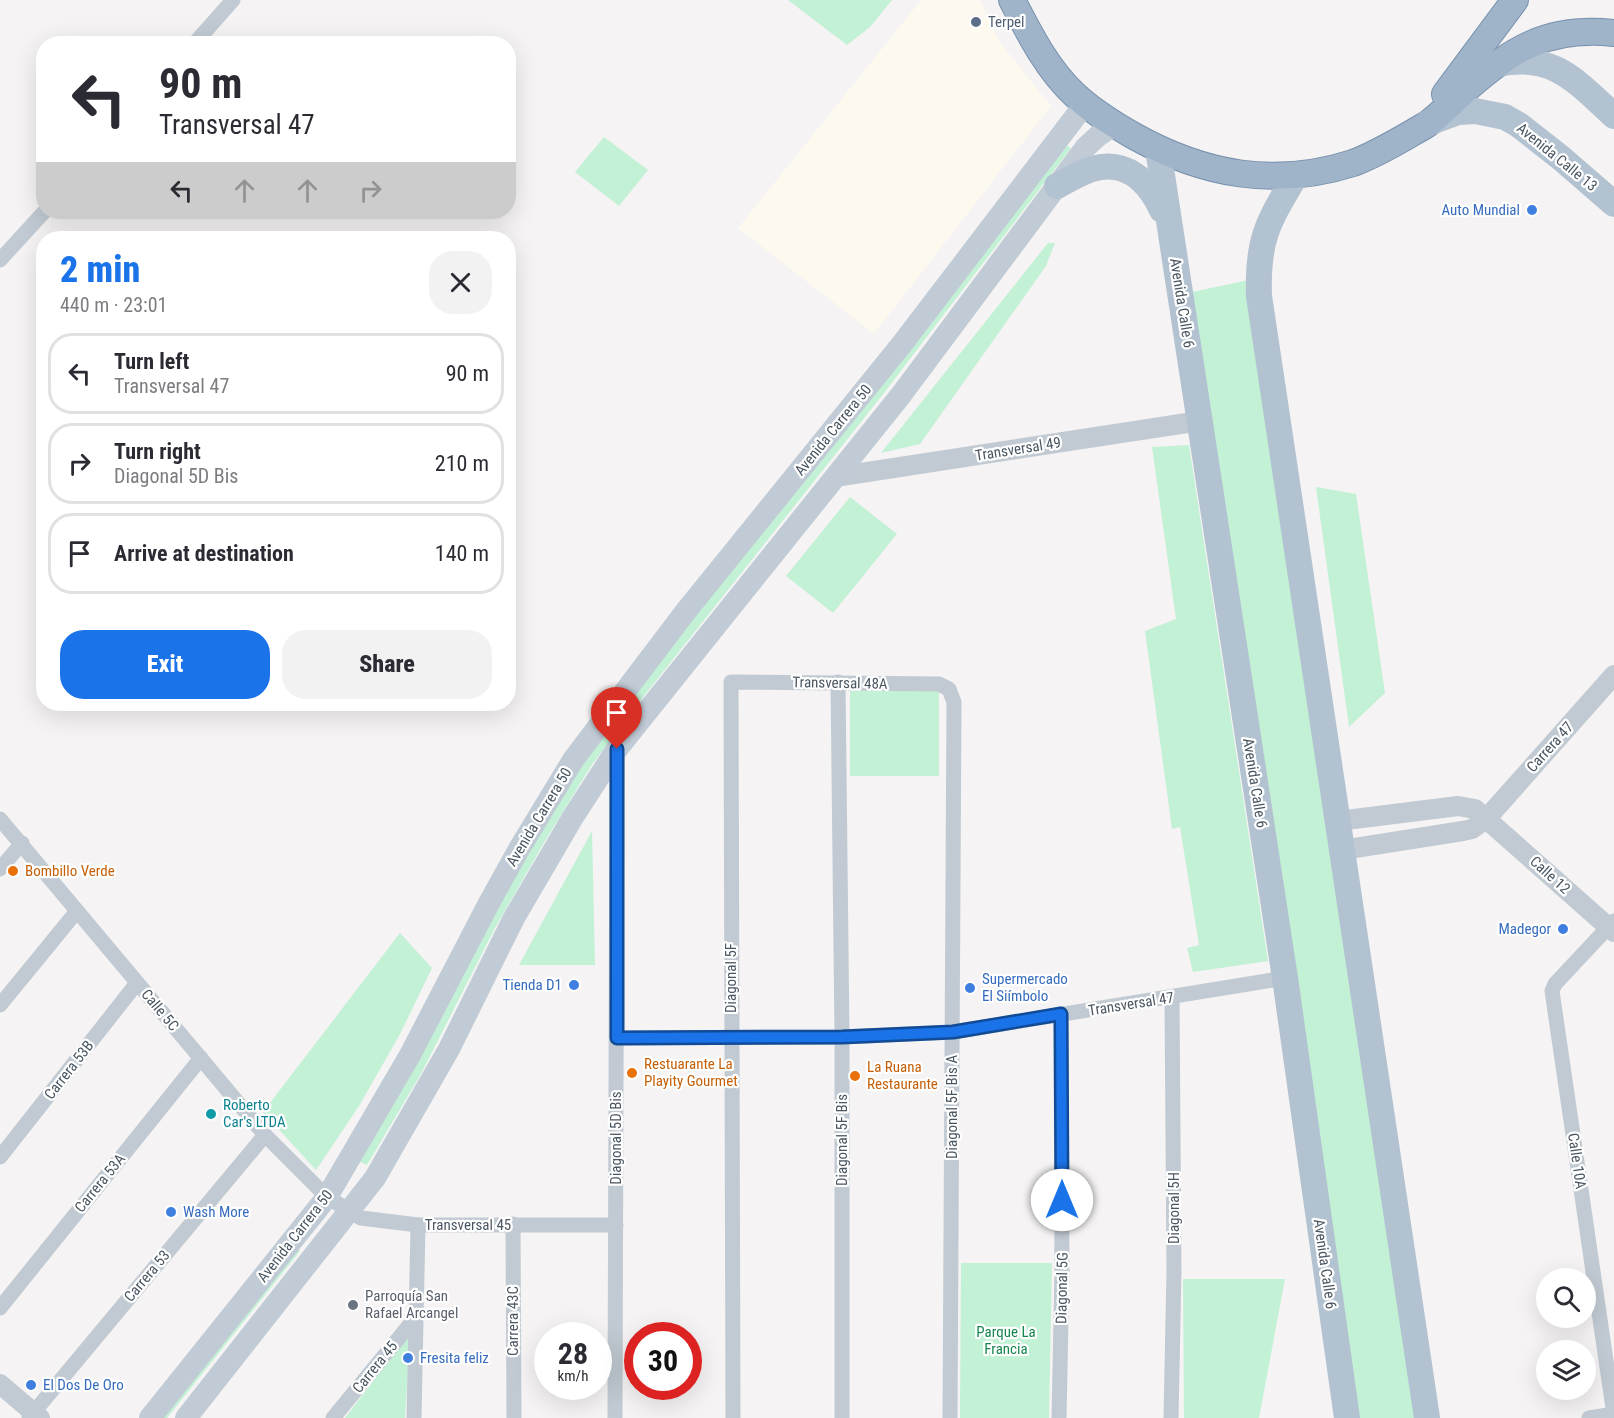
<!DOCTYPE html>
<meta charset="utf-8">
<style>
body{margin:0;font-family:"Roboto Condensed",sans-serif;background:#f2f2f3;color:#2b2b33;height:100vh;display:flex;flex-direction:column;font-size:22px;white-space:nowrap}
*{box-sizing:border-box;margin:0}
p{font-size:20px;color:#7c7c81}
.icon{flex:none;width:33px;height:33px;fill:none;stroke:currentColor;stroke-width:2;stroke-linecap:round;stroke-linejoin:round}
.map{position:relative;flex:1;overflow:hidden}
.sheet{position:absolute;left:36px;top:231px;width:480px;height:480px;display:flex;flex-direction:column;background:#fff;border-radius:24px;box-shadow:0 6px 24px #0002}
.sheet>*{flex:none}
.banner{position:absolute;left:36px;top:36px;width:480px;height:183px;border-radius:24px;box-shadow:0 6px 24px #0002;background:#fff;color:#2b2b33;overflow:hidden}
.tools{position:absolute;left:1536px;top:1268px;display:grid;gap:12px}
.tools a{display:grid;place-items:center;width:60px;height:60px;border-radius:50%;background:#fff;box-shadow:0 6px 24px #0002;font-size:30px}
.speed{position:absolute;left:534px;top:1322px;display:flex;gap:12px;font-size:30px;font-weight:700;text-align:center}
.speed>*{display:grid;place-content:center;width:78px;height:78px;border-radius:50%;background:#fff;box-shadow:0 6px 24px #0002;line-height:1}
.speed small{font-size:15px;font-weight:400}
.speed .limit{border:9px solid #d22;background:#fff;color:#111}
.pin{position:absolute;display:grid;place-items:center;width:51px;height:51px;color:#fff;margin:-62px -26px;border-radius:50% 50% 50% 0;rotate:-45deg;box-shadow:0 0 6px #0007}
.pin .icon{rotate:45deg}
.me{position:absolute;width:66px;margin:-33px;rotate:0deg;stroke-linejoin:round;filter:drop-shadow(0 0 4px #0008)}
.turn{display:flex;align-items:center;gap:21px;height:126px;padding:0 24px;font-size:27px}
.turn .icon{width:78px;height:78px;stroke-width:2.5}
.turn b{display:block;font-size:42px;line-height:51px}
.lanes{display:flex;align-items:center;height:57px;padding:0 24px;background:#0003;justify-content:center;gap:30px;direction:ltr}
.lanes .off{opacity:.35}
.round{display:grid;place-items:center;flex:none;width:63px;height:63px;border-radius:24px;background:#f2f2f3}
.overview{display:flex;align-items:center;justify-content:space-between;height:102px;padding:0 24px}
h1{font-size:36px;font-weight:800;line-height:45px;color:#1a73e8}
.primary-button{display:flex;gap:12px;margin-top:auto;padding:12px 24px}
.primary-button a{flex:1;height:69px;border-radius:24px;background:#1a73e8;color:#fff;font-size:24px;font-weight:800;line-height:69px;text-align:center}
.primary-button a+a{background:#f2f2f3;color:#2b2b33}
ul{padding:0;list-style:none}
li{display:flex;align-items:center;gap:18px;height:81px;margin:0 12px 9px;padding:0 12px;border:3px solid #e1e1e2;border-radius:24px}
li div{flex:1}
li b{display:block;font-size:22px}
li em{font-style:normal}
.map>svg:first-child{display:block}
.commercial{fill:#fdf9ef}
.green{fill:#c3f1d5}
.lines{fill:none;stroke-linecap:round;stroke-linejoin:round}
.trunk-casing{stroke:#7690ad;stroke-width:28}
.minor{stroke:#c1cad2;stroke-width:15}
.tertiary{stroke:#c1cad2;stroke-width:20}
.secondary{stroke:#c1cbd6;stroke-width:22}
.primary{stroke:#b3c2d1;stroke-width:26}
.trunk{stroke:#9fb4c9;stroke-width:26}
.route-casing{stroke:#114b97;stroke-width:15}
.route{stroke:#1a73e8;stroke-width:10}
.service-dot{fill:#5c6f8a;stroke:#fff;stroke-width:2}
.shop-dot{fill:#3f7fe0;stroke:#fff;stroke-width:2}
.food-dot{fill:#e8710a;stroke:#fff;stroke-width:2}
.culture-dot{fill:#0f9aa8;stroke:#fff;stroke-width:2}
.worship-dot{fill:#6b7280;stroke:#fff;stroke-width:2}
.labels{text-anchor:middle;dominant-baseline:central;stroke-width:4.5;stroke-linejoin:round;paint-order:stroke}
.service-label{font-size:15px;fill:#4e5e75;stroke:#fff;text-anchor:start}
.street-label{font-size:15px;fill:#4a5661;stroke:#fff}
.shop-label{font-size:15px;fill:#366cbe;stroke:#fff;text-anchor:start}
.food-label{font-size:15px;fill:#c56008;stroke:#fff;text-anchor:start}
.culture-label{font-size:15px;fill:#0d838f;stroke:#fff;text-anchor:start}
.worship-label{font-size:15px;fill:#5b616d;stroke:#fff;text-anchor:start}
.park-label{font-size:15px;fill:#17864f;stroke:#fff}
</style>
<div class="map">
<svg width="1614" height="1418" viewBox="0 0 1614 1418">
<rect width="100%" height="100%" fill="#f5f3f3"/>
<polygon class="commercial" points="921,0 980,0 999,41 1051,106 874,334 738,228"/>
<g class="green">
<polygon points="788,0 892,0 870,27 847,45"/>
<polygon points="604,137 648,170 619,206 575,172"/>
<polygon points="1063,143 1071,148 884,393 636,706 591,766 545,841 495,928 422,1072 367,1165 358,1161 455,981 581,759"/>
<polygon points="1048,243 1055,243 1046,266 920,444 881,453"/>
<polygon points="1249,280 1419,1418 1358,1418 1192,292"/>
<polygon points="1189,445 1268,961 1193,972 1187,948 1199,945 1180,827 1172,829 1145,631 1176,619 1152,447"/>
<polygon points="1316,487 1356,494 1385,693 1349,727"/>
<polygon points="850,497 897,534 833,613 786,576"/>
<rect x="850" y="691" width="89" height="85"/>
<polygon points="592,831 595,965 519,965"/>
<polygon points="400,933 432,968 400,1034 359,1106 316,1170 263,1112"/>
<polygon points="295,1245 300,1251 167,1418 156,1418"/>
<polygon points="961,1263 1052,1263 1049,1418 960,1418"/>
<polygon points="1183,1279 1285,1279 1259,1418 1184,1418"/>
<polygon points="410,1333 405,1418 345,1418"/>
</g>
<g class="lines">
<g class="trunk-casing">
<g id="trunk">
<path d="M1012,0C1029,33 1047,69 1075,95C1092,111 1113,124 1134,136C1204,175 1275,188 1353,163C1378,154 1403,138 1426,125C1439,116 1451,103 1463,92C1512,49 1547,26 1614,33"/>
<polyline points="1445,94 1515,0"/>
</g>
</g>
<g class="minor">
<polyline points="194,44 233,0"/>
<polyline points="0,260 44,212"/>
<polyline points="838,682 842,1037 842,1418"/>
<polyline points="0,819 265,1135 327,1197 361,1218 418,1225 616,1225"/>
<polyline points="0,869 22,843"/>
<polyline points="1614,921 1555,984 1552,991 1614,1415"/>
<polyline points="0,1005 77,911"/>
<polyline points="617,1038 842,1037 953,1032 1285,978"/>
<polyline points="0,1157 137,983"/>
<polyline points="513,1224 514,1418"/>
<polyline points="0,1308 201,1058"/>
<polyline points="29,1418 265,1135"/>
<polyline points="333,1418 416,1317"/>
<polyline points="414,1418 418,1225"/>
<polyline points="615,1418 617,752"/>
<polyline points="733,1418 731,682 939,684 949,689 954,702 950,1418"/>
<polyline points="1059,1418 1062,1269 1061,1014"/>
<polyline points="1171,1418 1174,1271 1172,997"/>
<polyline points="1589,1418 1614,1414"/>
</g>
<g class="tertiary">
<polyline points="835,477 1200,421"/>
<polyline points="1338,821 1458,806 1475,809 1614,932"/>
<polyline points="1342,850 1463,831 1472,829 1487,818 1614,675"/>
<polyline points="0,1384 40,1418"/>
</g>
<g class="secondary">
<polyline points="150,1418 327,1197 410,1055 489,903 519,849 573,760 686,611 902,344 1085,104"/>
<polyline points="186,1418 375,1178 449,1049 514,918 573,817 617,749 901,395 1086,147 1098,136 1114,125"/>
</g>
<g class="primary">
<path d="M1498,64C1553,52 1577,82 1614,116"/>
<polyline points="1428,123 1458,112 1475,111 1505,117 1519,125 1561,158 1614,204"/>
<polyline points="1158,149 1285,978 1347,1418"/>
<path d="M1296,175C1268,222 1257,239 1259,296L1427,1418"/>
<path d="M1057,186C1068,180 1080,173 1092,169C1126,159 1149,182 1162,210"/>
</g>
<use href="#trunk" class="trunk"/>
</g>
<g class="lines">
<g class="route-casing">
<polyline id="route" points="617,749 617,1038 842,1037 953,1032 1061,1014 1062,1200"/>
</g>
<use href="#route" class="route"/>
</g>
<circle class="service-dot" cx="976" cy="22" r="6"/>
<g class="shop-dot">
<circle cx="1532" cy="210" r="6"/>
<circle cx="1563" cy="929" r="6"/>
<circle cx="574" cy="985" r="6"/>
<circle cx="970" cy="988" r="6"/>
<circle cx="171" cy="1212" r="6"/>
<circle cx="408" cy="1358" r="6"/>
<circle cx="31" cy="1385" r="6"/>
</g>
<g class="food-dot">
<circle cx="13" cy="871" r="6"/>
<circle cx="632" cy="1073" r="6"/>
<circle cx="855" cy="1076" r="6"/>
</g>
<circle class="culture-dot" cx="211" cy="1114" r="6"/>
<circle class="worship-dot" cx="353" cy="1305" r="6"/>
<g class="labels">
<g class="service-label">
<text x="988" y="22">Terpel</text>
</g>
<g class="street-label">
<text transform="translate(1557 157) rotate(39)">Avenida Calle 13</text>
<text transform="translate(1182 303) rotate(81)">Avenida Calle 6</text>
<text transform="translate(833 430) rotate(-51)">Avenida Carrera 50</text>
<text transform="translate(1018 449) rotate(-9)">Transversal 49</text>
<text transform="translate(840 683) rotate(1)">Transversal 48A</text>
<text transform="translate(1550 747) rotate(-48)">Carrera 47</text>
<text transform="translate(1255 783) rotate(81)">Avenida Calle 6</text>
<text transform="translate(539 817) rotate(-59)">Avenida Carrera 50</text>
<text transform="translate(1550 875) rotate(42)">Calle 12</text>
<text transform="translate(731 978) rotate(-90)">Diagonal 5F</text>
<text transform="translate(1131 1004) rotate(-9)">Transversal 47</text>
<text transform="translate(160 1010) rotate(50)">Calle 5C</text>
<text transform="translate(69 1070) rotate(-52)">Carrera 53B</text>
<text transform="translate(952 1107) rotate(-90)">Diagonal 5F Bis A</text>
<text transform="translate(616 1138) rotate(-90)">Diagonal 5D Bis</text>
<text transform="translate(842 1140) rotate(-90)">Diagonal 5F Bis</text>
<text transform="translate(1577 1161) rotate(82)">Calle 10A</text>
<text transform="translate(100 1183) rotate(-51)">Carrera 53A</text>
<text transform="translate(1174 1208) rotate(-90)">Diagonal 5H</text>
<text x="468" y="1225">Transversal 45</text>
<text transform="translate(295 1236) rotate(-52)">Avenida Carrera 50</text>
<text transform="translate(1325 1264) rotate(82)">Avenida Calle 6</text>
<text transform="translate(147 1276) rotate(-50)">Carrera 53</text>
<text transform="translate(1062 1288) rotate(-89)">Diagonal 5G</text>
<text transform="translate(513 1321) rotate(-90)">Carrera 43C</text>
<text transform="translate(375 1367) rotate(-51)">Carrera 45</text>
</g>
<g class="shop-label">
<text x="1520" y="210" text-anchor="end">Auto Mundial</text>
<text x="1551" y="929" text-anchor="end">Madegor</text>
<text x="982" y="979">Supermercado<tspan x="982" dy="17">El Siímbolo</tspan></text>
<text x="562" y="985" text-anchor="end">Tienda D1</text>
<text x="183" y="1212">Wash More</text>
<text x="420" y="1358">Fresita feliz</text>
<text x="43" y="1385">El Dos De Oro</text>
</g>
<g class="food-label">
<text x="25" y="871">Bombillo Verde</text>
<text x="644" y="1064">Restuarante La<tspan x="644" dy="17">Playity Gourmet</tspan></text>
<text x="867" y="1067">La Ruana<tspan x="867" dy="17">Restaurante</tspan></text>
</g>
<g class="culture-label">
<text x="223" y="1105">Roberto<tspan x="223" dy="17">Car's LTDA</tspan></text>
</g>
<g class="worship-label">
<text x="365" y="1296">Parroquía San<tspan x="365" dy="17">Rafael Arcangel</tspan></text>
</g>
<g class="park-label">
<text x="1006" y="1332">Parque La<tspan x="1006" dy="17">Francia</tspan></text>
</g>
</g>
</svg>
<div class="tools">
<a><svg class="icon" aria-label="search" viewBox="0 0 24 24"><circle cx="10" cy="10" r="6"/><path d="M15 15l6 6"/></svg></a>
<a><svg class="icon" aria-label="layers" viewBox="0 0 24 24"><path d="M12 4l9 5-9 5-9-5zM3 14l9 5 9-5"/></svg></a>
</div>
<div class="speed"><div>28<small>km/h</small></div><div class="limit">30</div></div>
<div class="pin" style="left:617px;top:749px;background:#d93025"><svg class="icon" aria-label="arrive" viewBox="0 0 24 24"><path d="M6 21V4h12l-3 4 3 4H6"/></svg></div>
<svg class="me" style="left:1062px;top:1200px" viewBox="-20 -20 40 40"><circle r="19" fill="#fff"/><path d="M0-13L10 11 0 6-10 11z" fill="#1a73e8"/></svg>
<div class="banner">
<div class="turn"><svg class="icon" aria-label="left" viewBox="0 0 24 24"><path d="M17 20v-9H6M10 6l-5 5 5 5"/></svg><div><b>90 m</b>Transversal 47</div></div>
<div class="lanes"><svg class="icon" aria-label="left" viewBox="0 0 24 24"><path d="M17 20v-9H6M10 6l-5 5 5 5"/></svg><svg class="icon off" aria-label="ahead" viewBox="0 0 24 24"><path d="M12 20V5M6 11l6-6 6 6"/></svg><svg class="icon off" aria-label="ahead" viewBox="0 0 24 24"><path d="M12 20V5M6 11l6-6 6 6"/></svg><svg class="icon off" aria-label="right" viewBox="0 0 24 24"><path d="M7 20v-9h11M14 6l5 5-5 5"/></svg></div>
</div>
<section class="sheet">
<div class="overview"><div><h1>2 min</h1><p>440 m · 23:01</p></div><a class="round"><svg class="icon" aria-label="close" viewBox="0 0 24 24"><path d="M6 6l12 12M18 6L6 18"/></svg></a></div>
<ul>
<li><svg class="icon" aria-label="left" viewBox="0 0 24 24"><path d="M17 20v-9H6M10 6l-5 5 5 5"/></svg><div><b>Turn left</b><p>Transversal 47</p></div><em>90 m</em></li>
<li><svg class="icon" aria-label="right" viewBox="0 0 24 24"><path d="M7 20v-9h11M14 6l5 5-5 5"/></svg><div><b>Turn right</b><p>Diagonal 5D Bis</p></div><em>210 m</em></li>
<li><svg class="icon" aria-label="arrive" viewBox="0 0 24 24"><path d="M6 21V4h12l-3 4 3 4H6"/></svg><div><b>Arrive at destination</b></div><em>140 m</em></li>
</ul>
<div class="primary-button"><a>Exit</a><a>Share</a></div>
</section>
</div>
